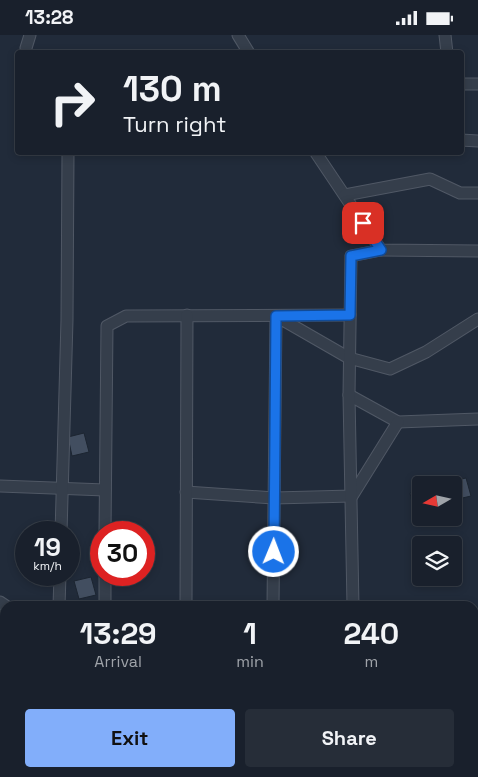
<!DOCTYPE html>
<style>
body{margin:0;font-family:"Space Grotesk",sans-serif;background:#262d38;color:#f1f3f6;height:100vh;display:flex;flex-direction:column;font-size:19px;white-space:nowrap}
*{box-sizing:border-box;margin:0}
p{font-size:16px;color:#9fa3a9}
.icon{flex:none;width:28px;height:28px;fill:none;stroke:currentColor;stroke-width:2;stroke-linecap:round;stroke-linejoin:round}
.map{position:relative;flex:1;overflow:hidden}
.details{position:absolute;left:0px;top:566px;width:479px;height:176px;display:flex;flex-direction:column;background:#19202c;border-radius:15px 15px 0 0;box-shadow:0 2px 8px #0003,0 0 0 1px #373e48}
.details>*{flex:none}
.hud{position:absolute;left:15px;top:15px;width:449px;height:105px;border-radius:5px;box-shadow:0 2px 8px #0003,0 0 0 1px #373e48;background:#19202c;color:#f1f3f6;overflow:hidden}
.needle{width:32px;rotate:261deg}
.tools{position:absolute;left:412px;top:441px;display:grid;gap:10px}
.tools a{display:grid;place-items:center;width:50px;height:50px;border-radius:5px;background:#19202c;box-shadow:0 2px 8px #0003,0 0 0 1px #373e48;font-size:25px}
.speed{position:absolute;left:15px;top:486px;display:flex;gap:10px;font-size:25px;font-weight:700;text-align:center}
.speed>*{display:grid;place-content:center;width:65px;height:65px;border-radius:50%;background:#19202c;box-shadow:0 2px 8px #0003,0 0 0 1px #373e48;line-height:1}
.speed small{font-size:12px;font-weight:400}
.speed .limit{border:8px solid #d22;background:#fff;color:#111}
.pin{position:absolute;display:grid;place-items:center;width:42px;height:42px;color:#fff;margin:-21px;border-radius:10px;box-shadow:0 2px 8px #0006}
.me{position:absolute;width:55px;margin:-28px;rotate:1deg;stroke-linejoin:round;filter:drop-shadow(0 0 4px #0008)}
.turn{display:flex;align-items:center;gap:18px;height:105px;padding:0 25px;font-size:22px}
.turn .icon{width:65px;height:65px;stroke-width:2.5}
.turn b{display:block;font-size:35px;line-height:42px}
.eta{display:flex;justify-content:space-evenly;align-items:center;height:85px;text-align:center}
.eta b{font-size:30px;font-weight:600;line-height:35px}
.cta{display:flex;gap:10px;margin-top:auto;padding:10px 25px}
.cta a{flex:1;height:58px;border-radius:5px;background:#82aefa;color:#111;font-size:20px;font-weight:600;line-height:58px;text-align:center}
.cta a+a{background:#262d38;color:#f1f3f6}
.status{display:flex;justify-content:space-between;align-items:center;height:35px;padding:0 25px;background:#19202c;direction:ltr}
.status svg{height:14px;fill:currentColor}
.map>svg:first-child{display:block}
.building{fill:#424e60;stroke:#1c2531}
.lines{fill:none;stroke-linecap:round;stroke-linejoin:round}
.street-casing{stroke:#505865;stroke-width:13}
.street{stroke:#353e4b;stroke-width:11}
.route-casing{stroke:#114b97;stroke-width:12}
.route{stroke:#1a73e8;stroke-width:9}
</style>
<div class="status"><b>13:28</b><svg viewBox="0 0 49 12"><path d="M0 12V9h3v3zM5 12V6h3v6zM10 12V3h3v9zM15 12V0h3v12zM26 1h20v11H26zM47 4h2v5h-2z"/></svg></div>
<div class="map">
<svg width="478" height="742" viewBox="0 0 478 742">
<rect width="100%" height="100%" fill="#212b3a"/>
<g class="building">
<polygon points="84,398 89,417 72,421 68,402"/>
<polygon points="466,443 471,461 454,465 454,450 450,450 449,447"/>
<polygon points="421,455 421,475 414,476 410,458"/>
<polygon points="457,509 462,528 454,530 454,510"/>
<polygon points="91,542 96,560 79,564 74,546"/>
</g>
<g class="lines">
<g class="street-casing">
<g id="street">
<polyline points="238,0 249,18"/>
<polyline points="445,0 447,18"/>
<polyline points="26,13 30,0"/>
<polyline points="461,49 478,49"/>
<polyline points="461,105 478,106"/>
<polyline points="316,118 381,215 478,216"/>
<polyline points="345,160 430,144 460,158 478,158"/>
<polyline points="349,360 398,387 478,384"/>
<polyline points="0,451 105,455"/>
<polyline points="186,457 274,463 352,461 398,387"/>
<polyline points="61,498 67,285 68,118"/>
<polyline points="105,498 107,291 126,281 350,280"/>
<polyline points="0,567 6,571"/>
<polyline points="59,571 60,540"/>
<polyline points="105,571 105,540"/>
<polyline points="186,571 187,280"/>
<polyline points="273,571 276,281 349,323 390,334 426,317 478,284"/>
<polyline points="353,571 349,360 351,221 381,215"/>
<polyline points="0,644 5,641"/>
<polyline points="0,717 5,714"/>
<polyline points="105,742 105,738"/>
<polyline points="186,742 186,738"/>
<polyline points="271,742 271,738"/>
</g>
</g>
<use href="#street" class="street"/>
</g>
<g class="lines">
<g class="route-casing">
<polyline id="route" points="274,517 276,281 350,280 351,221 381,215 363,188"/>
</g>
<use href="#route" class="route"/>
</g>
</svg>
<div class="tools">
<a><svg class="needle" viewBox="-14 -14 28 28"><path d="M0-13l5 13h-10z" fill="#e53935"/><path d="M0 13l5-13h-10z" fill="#9fa3a9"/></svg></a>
<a><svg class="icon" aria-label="layers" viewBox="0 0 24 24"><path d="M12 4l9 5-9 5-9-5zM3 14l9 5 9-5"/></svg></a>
</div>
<div class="speed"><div>19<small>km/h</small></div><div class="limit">30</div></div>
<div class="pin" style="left:363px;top:188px;background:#d93025"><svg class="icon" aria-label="arrive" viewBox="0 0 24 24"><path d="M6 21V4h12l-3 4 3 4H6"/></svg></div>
<svg class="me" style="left:274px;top:517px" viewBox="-20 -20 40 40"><circle r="17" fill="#1a73e8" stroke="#fff" stroke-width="3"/><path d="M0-11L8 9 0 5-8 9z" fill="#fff"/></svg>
<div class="hud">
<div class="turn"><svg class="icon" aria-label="right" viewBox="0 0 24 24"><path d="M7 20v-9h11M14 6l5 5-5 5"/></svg><div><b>130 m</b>Turn right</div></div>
</div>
<section class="details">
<div class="eta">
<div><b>13:29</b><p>Arrival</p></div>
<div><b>1</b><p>min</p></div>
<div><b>240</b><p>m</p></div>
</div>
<div class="cta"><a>Exit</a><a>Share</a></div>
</section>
</div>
